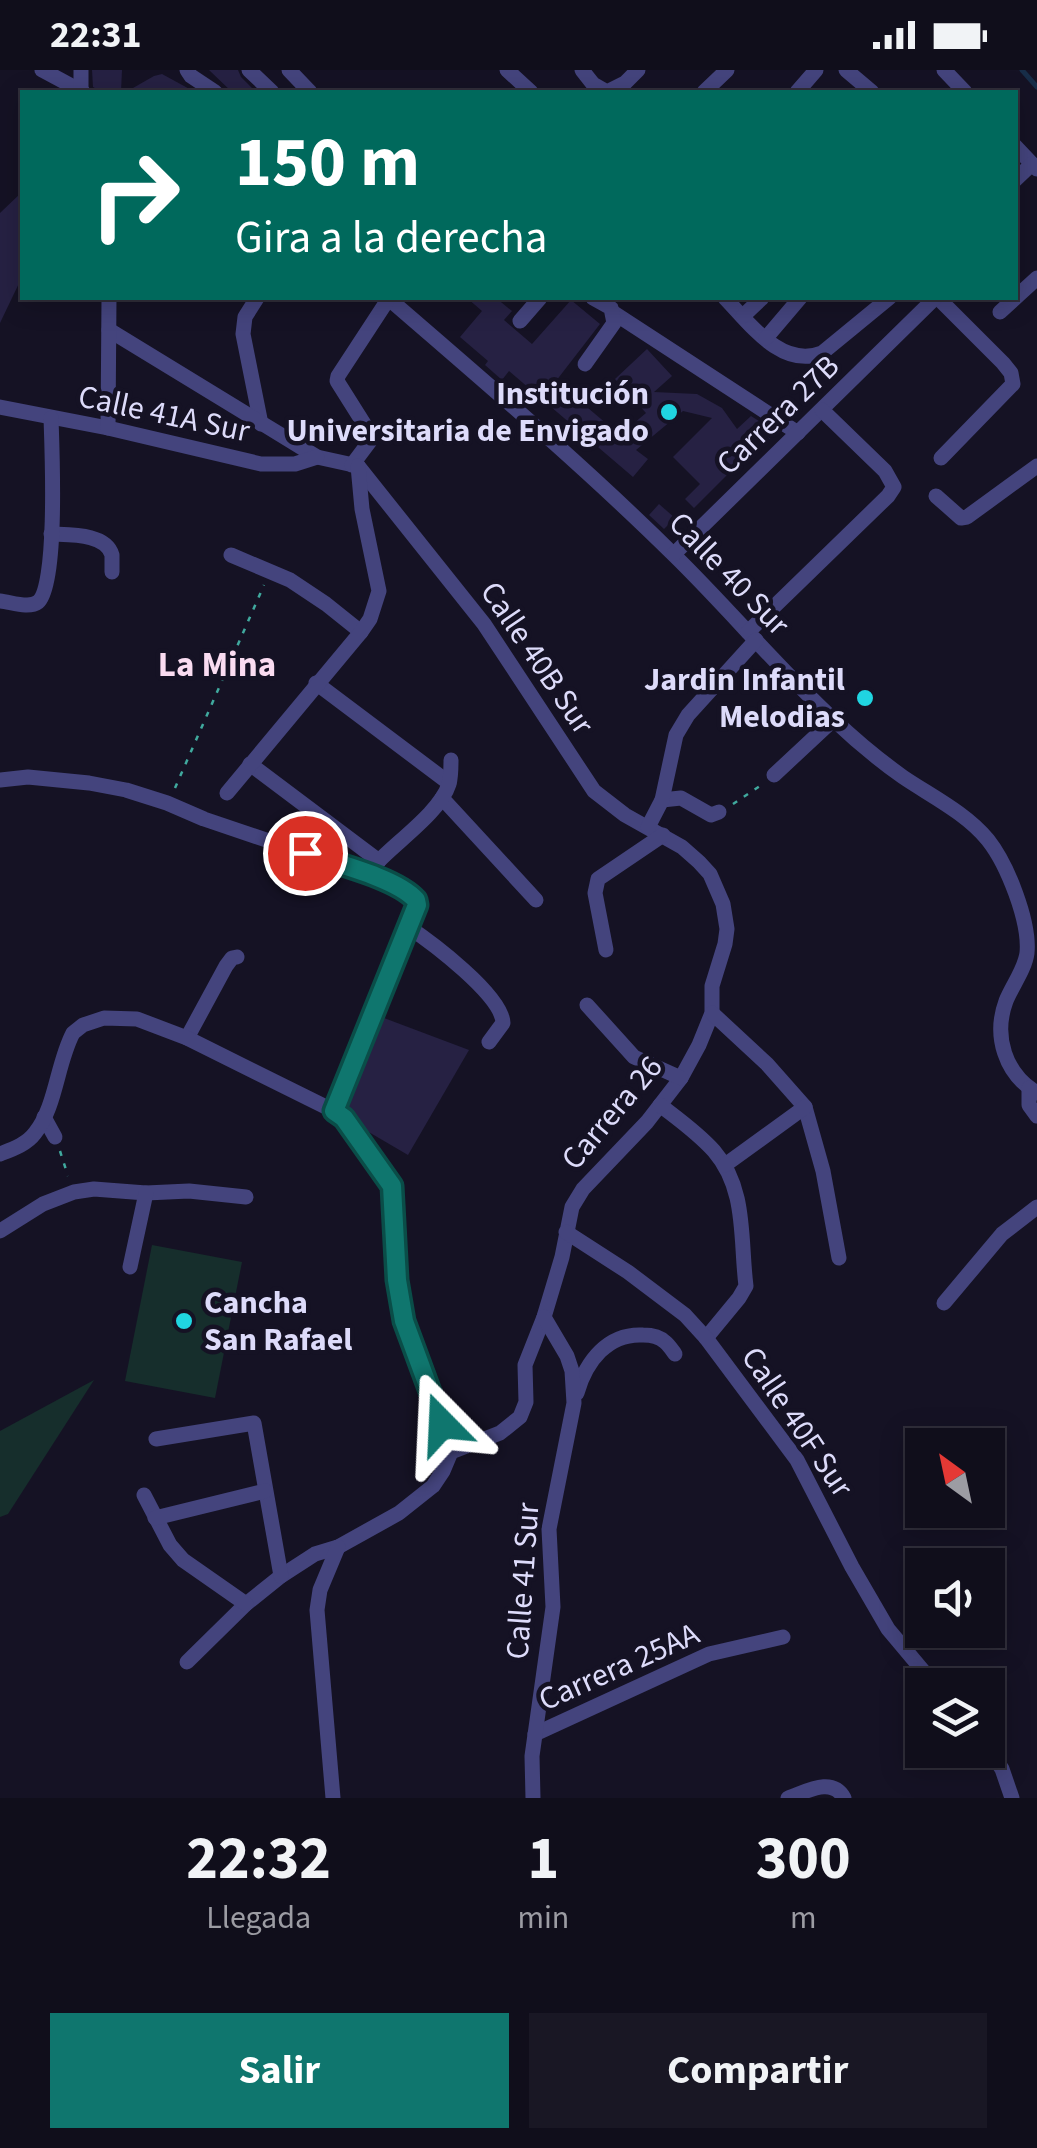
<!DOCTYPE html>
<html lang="es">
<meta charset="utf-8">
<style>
body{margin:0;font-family:"Source Sans 3",sans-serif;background:#191724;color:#f1f3f6;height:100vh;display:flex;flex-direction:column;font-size:38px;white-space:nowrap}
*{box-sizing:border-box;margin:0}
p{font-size:32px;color:#9c9ca3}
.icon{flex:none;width:55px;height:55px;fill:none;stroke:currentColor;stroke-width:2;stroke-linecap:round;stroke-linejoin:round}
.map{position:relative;height:1728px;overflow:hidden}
.drawer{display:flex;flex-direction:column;background:#100e1b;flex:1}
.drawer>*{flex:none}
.hud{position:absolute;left:20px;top:20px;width:998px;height:210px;border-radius:0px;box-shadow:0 5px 25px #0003,0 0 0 2px #302e3a;background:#00695c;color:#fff;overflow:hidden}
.needle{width:65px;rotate:327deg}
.tools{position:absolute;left:905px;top:1358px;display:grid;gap:20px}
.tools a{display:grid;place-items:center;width:100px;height:100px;border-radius:0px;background:#100e1b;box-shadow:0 5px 25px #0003,0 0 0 2px #302e3a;font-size:50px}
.pin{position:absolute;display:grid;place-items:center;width:85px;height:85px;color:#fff;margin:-42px;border:5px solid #fff;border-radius:50%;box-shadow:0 2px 10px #0007}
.me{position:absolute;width:110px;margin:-55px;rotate:339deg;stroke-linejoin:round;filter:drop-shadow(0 0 8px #0008)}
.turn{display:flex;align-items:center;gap:35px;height:210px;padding:0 50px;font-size:45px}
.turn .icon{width:130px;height:130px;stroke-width:2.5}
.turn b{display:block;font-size:70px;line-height:85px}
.eta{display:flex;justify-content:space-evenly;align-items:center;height:170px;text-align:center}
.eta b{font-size:60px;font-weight:700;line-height:70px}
.cta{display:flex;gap:20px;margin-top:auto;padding:20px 50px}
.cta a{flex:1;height:115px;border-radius:0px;background:#0f766e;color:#fff;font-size:40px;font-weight:700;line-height:115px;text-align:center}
.cta a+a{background:#191724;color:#f1f3f6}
.status{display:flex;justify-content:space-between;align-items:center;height:70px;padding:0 50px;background:#100e1b;direction:ltr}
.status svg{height:28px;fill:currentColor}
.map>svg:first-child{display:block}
.green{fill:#162e2c}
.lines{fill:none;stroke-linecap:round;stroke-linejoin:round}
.stream{stroke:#172d48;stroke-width:5}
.building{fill:#262143}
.path{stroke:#40a99e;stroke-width:2.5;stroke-dasharray:5 8;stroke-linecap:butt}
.minor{stroke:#44447d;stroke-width:15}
.route-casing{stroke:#0a4d48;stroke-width:25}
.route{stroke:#0f766e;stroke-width:18}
.poi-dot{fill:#20d5e1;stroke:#151224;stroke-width:4}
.labels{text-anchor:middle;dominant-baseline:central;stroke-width:9;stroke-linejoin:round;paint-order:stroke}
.poi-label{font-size:32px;font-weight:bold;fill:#dddbfa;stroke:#151224;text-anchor:end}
.street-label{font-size:32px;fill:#dddbfa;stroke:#151224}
.neighbourhood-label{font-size:35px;font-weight:bold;fill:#fadcf1;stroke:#151224}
</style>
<div class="status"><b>22:31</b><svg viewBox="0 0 49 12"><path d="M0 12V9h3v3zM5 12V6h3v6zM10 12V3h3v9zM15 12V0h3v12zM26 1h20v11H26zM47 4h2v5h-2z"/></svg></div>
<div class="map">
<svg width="1037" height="1728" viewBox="0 0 1037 1728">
<rect width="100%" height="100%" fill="#151224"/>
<g class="green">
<polygon points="152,1175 242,1192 215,1328 125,1311"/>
<polygon points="94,1310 8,1444 0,1447 0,1361"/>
</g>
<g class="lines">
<polyline class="stream" points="1022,0 1037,17"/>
</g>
<g class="building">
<polygon points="92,0 122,0 121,22 102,22 93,17"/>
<polygon points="209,0 238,0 241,7 256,22 232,22"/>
<polygon points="162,4 195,22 126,22 154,6"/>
<polygon points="22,122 22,207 0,253 0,143"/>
<polygon points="467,228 496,228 512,241 504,250 532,274 571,230 600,254 556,311 620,365 646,343 615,309 647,279 672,306 654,322 697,324 722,338 737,359 751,346 776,362 759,379 756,376 694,438 685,429 700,414 673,387 712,348 683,341 636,380 648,389 633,407 509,301 502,310 485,295 488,291 460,267 482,241"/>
<polygon points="659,434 675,448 664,459 649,445"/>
<polygon points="384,948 469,980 408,1085 367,1061 348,1036"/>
</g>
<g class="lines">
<g class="path">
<polyline points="504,228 514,236"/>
<polyline points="175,718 264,515"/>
<polyline points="733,734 760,716"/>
<polyline points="60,1081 68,1106"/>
</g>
<g class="minor">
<polyline points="42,0 83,22"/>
<polyline points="187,0 191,6 215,22"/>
<polyline points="249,0 272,22"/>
<polyline points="289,0 310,22"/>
<polyline points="507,0 531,22"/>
<polyline points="582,0 593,14 607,22 625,13 638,0"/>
<polyline points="846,0 872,22"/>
<polyline points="944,0 965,22"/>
<polyline points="81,21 81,0"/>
<polyline points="704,22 727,0"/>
<polyline points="797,22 816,0"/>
<polyline points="1015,76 1037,99"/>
<polyline points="1015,110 1032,94"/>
<polyline points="257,228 245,247 243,264 261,354"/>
<path d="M388,228C485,312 584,396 675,486C729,539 778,598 833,649C855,670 879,690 903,707C931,726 966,743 988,770C1007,794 1030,851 1027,883C1025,899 1012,916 1006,931C993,966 1005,1004 1037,1023"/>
<path d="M725,228C750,254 782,299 822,283L889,228"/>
<polyline points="938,228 1003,293 1011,303 1013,314 941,388"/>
<polyline points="1000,242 1037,208"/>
<polyline points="614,243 798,363"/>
<polyline points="743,246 762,228"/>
<polyline points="520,251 540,228"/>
<polyline points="109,260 317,387 358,396 484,554 594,721 625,745 682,777 699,792 710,804 723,834 727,859 725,874 712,916 712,943 699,975 681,1008 647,1052 583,1119 572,1137 562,1187 544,1247 525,1295 526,1332 520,1347 500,1363 451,1382"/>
<polyline points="766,268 800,228"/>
<polyline points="585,294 614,253 611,238 593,228"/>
<polyline points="0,337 108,358 261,394 295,394 317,387"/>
<polyline points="108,358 109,228"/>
<polyline points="352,395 370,371 371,365 337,311 338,306 389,228"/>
<polyline points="936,426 961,448 967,447 1037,396"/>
<path d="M51,464C69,465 106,463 112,485C112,486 112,501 112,502"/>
<polyline points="674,484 935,228"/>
<polyline points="231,485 290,510 326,534 361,562"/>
<path d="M0,531C11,532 29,539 38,532C58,516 52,378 51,348"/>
<polyline points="748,562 888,426 894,417 885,401 822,340"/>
<polyline points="316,613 449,713"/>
<polyline points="250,694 379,791"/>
<polyline points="774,705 833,650"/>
<polyline points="0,710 28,707 89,713 126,720 167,733 204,749 367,804 414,825 417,835 334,1041"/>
<polyline points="227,723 361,562 370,549 379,521 362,439 358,396"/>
<polyline points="442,728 536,830"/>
<polyline points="662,730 681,728 711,745 719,742"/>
<polyline points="648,757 662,730 676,665 688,645 756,570"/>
<path d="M373,797C393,774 440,743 449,714C451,707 451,698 451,690"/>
<path d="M407,856C431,872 502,925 503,953L489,972"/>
<polyline points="606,880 595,823 598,809 663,765"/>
<polyline points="587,935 634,987 681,1008"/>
<polyline points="712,943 767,994 805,1037 823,1101 839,1188"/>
<polyline points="187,968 226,896 232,888 237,887"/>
<polyline points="1029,1018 1029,1035 1037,1046"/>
<path d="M660,1035C678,1049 698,1063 714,1081C747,1119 740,1169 746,1216L739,1228L706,1268"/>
<polyline points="44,1047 55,1067"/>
<path d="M0,1084C13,1079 27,1074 35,1063C56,1037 57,993 73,963L83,955L104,948L137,949L187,968L334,1041L344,1047L392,1115L397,1210L404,1251L451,1382L443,1401L433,1416L399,1443L338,1477L315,1484L281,1506L246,1534L187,1592"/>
<polyline points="725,1095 805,1037"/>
<polyline points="0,1161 43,1134 74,1122 94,1119 146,1123 189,1121 246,1127"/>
<polyline points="566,1162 628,1202 685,1245 706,1268 797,1390 852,1497 888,1559 935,1615"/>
<polyline points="130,1197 146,1123"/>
<polyline points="944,1233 1002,1164 1037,1137"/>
<path d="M577,1323C586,1291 608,1263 643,1265C651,1265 659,1266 665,1272C669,1275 672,1280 675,1284"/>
<polyline points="156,1369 254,1353 281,1506"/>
<polyline points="144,1425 170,1475 183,1490 246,1534"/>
<polyline points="155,1448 265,1421"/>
<polyline points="535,1664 709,1584 783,1567"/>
<polyline points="988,1678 1002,1699 1012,1728"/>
<polyline points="333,1728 317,1540 320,1520 338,1477"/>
<polyline points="533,1728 532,1686 553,1537 549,1459 574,1333 572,1301 567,1286 544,1247"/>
<path d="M788,1728C806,1722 832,1706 844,1728"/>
</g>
</g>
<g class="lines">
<g class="route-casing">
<path id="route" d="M305,783C334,793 397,808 416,830L417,835L334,1041L344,1048L392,1116L397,1210L404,1251L442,1354"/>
</g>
<use href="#route" class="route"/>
</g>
<g class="poi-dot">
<circle cx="669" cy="342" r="10"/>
<circle cx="865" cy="628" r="10"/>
<circle cx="184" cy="1251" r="10"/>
</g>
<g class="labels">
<g class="poi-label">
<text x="649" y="324">Institución<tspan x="649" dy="37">Universitaria de Envigado</tspan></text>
<text x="845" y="610">Jardin Infantil<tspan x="845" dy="37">Melodias</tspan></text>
<text x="204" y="1233" text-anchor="start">Cancha<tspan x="204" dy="37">San Rafael</tspan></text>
</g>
<g class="street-label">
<text transform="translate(164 344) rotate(12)">Calle 41A Sur</text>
<text transform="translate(778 345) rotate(-44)">Carrera 27B</text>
<text transform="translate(729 504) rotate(46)">Calle 40 Sur</text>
<text transform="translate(537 588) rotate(56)">Calle 40B Sur</text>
<text transform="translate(612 1043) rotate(-50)">Carrera 26</text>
<text transform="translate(797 1352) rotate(56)">Calle 40F Sur</text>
<text transform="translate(523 1511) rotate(-86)">Calle 41 Sur</text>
<text transform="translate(619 1597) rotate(-24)">Carrera 25AA</text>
</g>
<g class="neighbourhood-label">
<text x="217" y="595">La Mina</text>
</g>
</g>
</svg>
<div class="tools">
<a><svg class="needle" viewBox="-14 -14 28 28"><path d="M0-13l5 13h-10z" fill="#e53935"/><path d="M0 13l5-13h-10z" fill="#9c9ca3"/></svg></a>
<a><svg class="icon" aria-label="sound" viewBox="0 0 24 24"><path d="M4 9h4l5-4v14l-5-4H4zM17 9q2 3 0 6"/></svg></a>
<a><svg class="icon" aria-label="layers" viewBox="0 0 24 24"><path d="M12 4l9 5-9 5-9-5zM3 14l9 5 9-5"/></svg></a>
</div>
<div class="pin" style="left:305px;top:783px;background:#d93025"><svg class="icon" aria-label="arrive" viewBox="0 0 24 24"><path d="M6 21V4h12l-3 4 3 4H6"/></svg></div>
<svg class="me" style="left:442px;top:1354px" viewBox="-20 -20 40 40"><path d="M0-17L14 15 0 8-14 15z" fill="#0f766e" stroke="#fff" stroke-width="4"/></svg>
<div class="hud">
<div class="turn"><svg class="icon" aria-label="right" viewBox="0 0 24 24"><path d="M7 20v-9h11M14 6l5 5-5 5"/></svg><div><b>150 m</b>Gira a la derecha</div></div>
</div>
</div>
<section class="drawer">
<div class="eta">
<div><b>22:32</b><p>Llegada</p></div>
<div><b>1</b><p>min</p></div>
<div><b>300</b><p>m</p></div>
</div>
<div class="cta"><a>Salir</a><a>Compartir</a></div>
</section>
